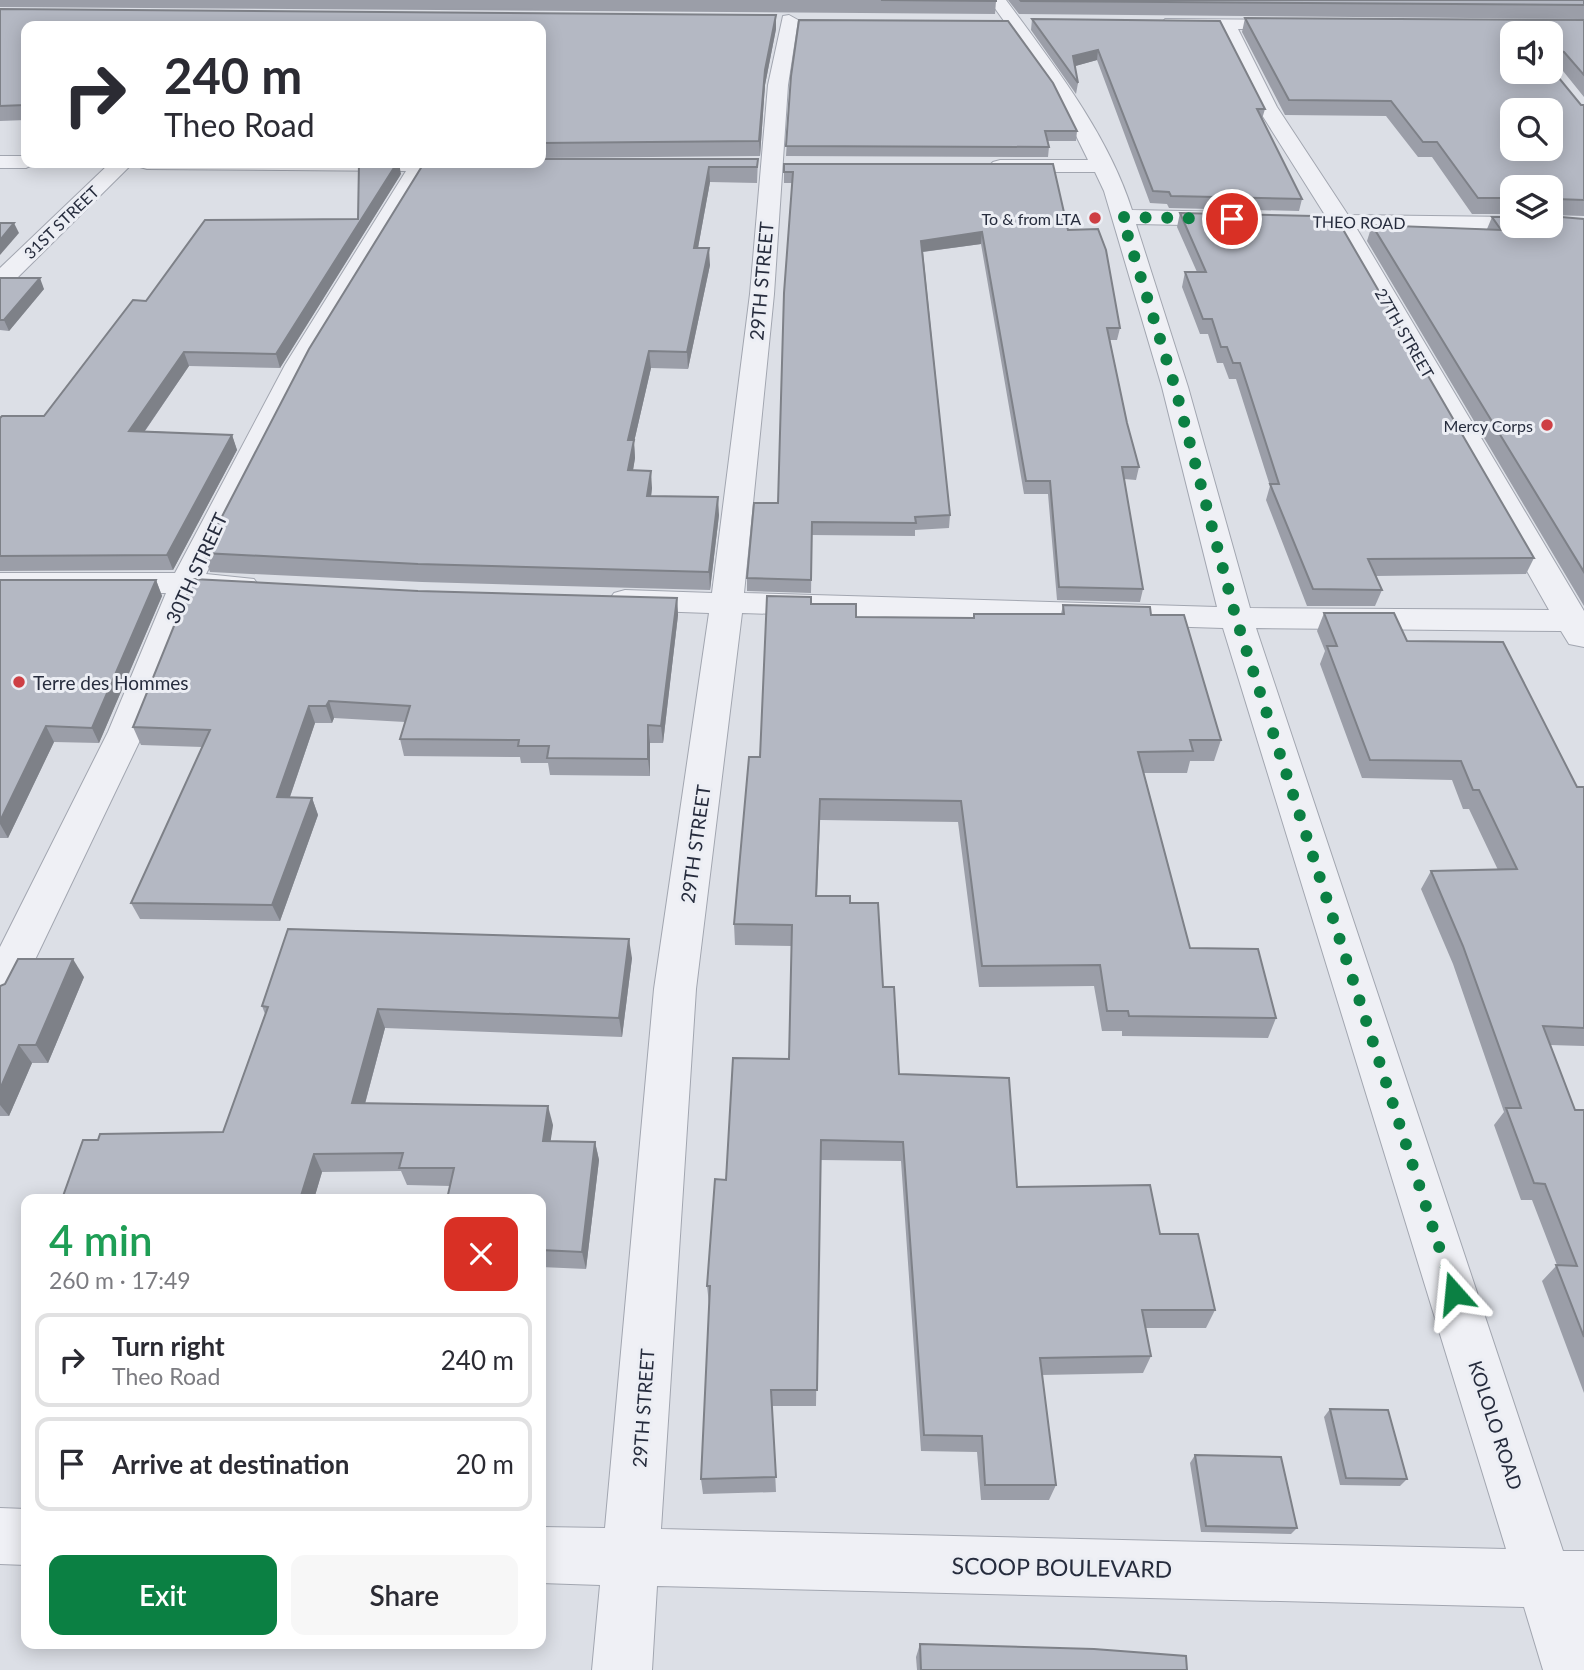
<!DOCTYPE html>
<meta charset="utf-8">
<style>
body{margin:0;font-family:Lato,sans-serif;background:#f7f7f7;color:#2b2b33;height:100vh;display:flex;flex-direction:column;font-size:26px;white-space:nowrap}
*{box-sizing:border-box;margin:0}
p{font-size:23px;color:#7c7c81}
.icon{flex:none;width:38px;height:38px;fill:none;stroke:currentColor;stroke-width:2;stroke-linecap:round;stroke-linejoin:round}
.map{position:relative;flex:1;overflow:hidden}
.side{position:absolute;left:21px;top:1194px;width:525px;height:455px;display:flex;flex-direction:column;background:#fff;border-radius:14px;box-shadow:0 4px 18px #0003}
.side>*{flex:none}
.top-card{position:absolute;left:21px;top:21px;width:525px;height:147px;border-radius:14px;box-shadow:0 4px 18px #0003;background:#fff;color:#2b2b33;overflow:hidden}
.tools{position:absolute;left:1500px;top:21px;display:grid;gap:14px}
.tools a{display:grid;place-items:center;width:63px;height:63px;border-radius:14px;background:#fff;box-shadow:0 4px 18px #0003;font-size:35px}
.pin{position:absolute;display:grid;place-items:center;width:60px;height:60px;color:#fff;margin:-30px;border:4px solid #fff;border-radius:50%;box-shadow:0 2px 7px #0007}
.me{position:absolute;width:77px;margin:-38px;rotate:342deg;stroke-linejoin:round;filter:drop-shadow(0 0 5px #0008)}
.turn{display:flex;align-items:center;gap:24px;height:147px;padding:0 28px;font-size:32px}
.turn .icon{width:91px;height:91px;stroke-width:2.5}
.turn b{display:block;font-size:49px;line-height:60px}
.round{display:grid;place-items:center;flex:none;width:74px;height:74px;border-radius:14px;background:#f7f7f7}
.summary{display:flex;align-items:center;justify-content:space-between;height:119px;padding:0 28px}
h1{font-size:42px;font-weight:600;line-height:52px;color:#1e9e55}
.cta{display:flex;gap:14px;margin-top:auto;padding:14px 28px}
.cta a{flex:1;height:80px;border-radius:14px;background:#0b8043;color:#fff;font-size:28px;font-weight:600;line-height:80px;text-align:center}
.cta a+a{background:#f7f7f7;color:#2b2b33}
ul{padding:0;list-style:none}
li{display:flex;align-items:center;gap:21px;height:94px;margin:0 14px 10px;padding:0 14px;border:4px solid #e1e1e2;border-radius:14px}
li div{flex:1}
li b{display:block;font-size:26px}
li em{font-style:normal}
.map>svg:first-child{display:block}
.lines{fill:none;stroke-linecap:round;stroke-linejoin:round}
.minor-casing{stroke:#a2a6b0;stroke-width:2}
.minor{fill:#eff0f5;fill-rule:evenodd}
.wall{fill:#9b9ea8}
.shaded-wall{fill:#7e8188}
.building{fill:#b4b8c3;stroke:#7e8188;stroke-width:2;fill-rule:evenodd}
.route{stroke:#0b8043;stroke-width:12;stroke-dasharray:0 21.6}
.poi-dot{fill:#ce3f44;stroke:#eceef4;stroke-width:2.5}
.labels{text-anchor:middle;dominant-baseline:central;stroke-width:6;stroke-linejoin:round;paint-order:stroke}
.far-poi-label{font-size:16px;fill:#262c3d;stroke:#eceef4;text-anchor:end}
.far-street-label{font-size:16px;fill:#262c3d;stroke:#eceef4}
.street-label{font-size:19px;fill:#262c3d;stroke:#eceef4}
.poi-label{font-size:19px;fill:#262c3d;stroke:#eceef4;text-anchor:start}
.near-street-label{font-size:23px;fill:#262c3d;stroke:#eceef4}
</style>
<div class="map">
<svg width="1584" height="1670" viewBox="0 0 1584 1670">
<rect width="100%" height="100%" fill="#dcdfe6"/>
<g class="lines">
<g class="minor-casing">
<g id="minor">
<path d="M989,0H1006C1053,64 1108,134 1132,210L1232,212L1240,214L1243,219L1240,224L1232,226L1136,224L1188,387L1250,608L1549,610L1334,229L1312,227L1309,222L1312,217L1325,215L1257,107L1220,29L1171,28L1165,27L1162,23L1165,19L1302,20L1305,24L1296,29H1238L1277,107L1348,215L1512,217V226H1522L1512,231L1357,229L1584,611V647L1569,644L1561,631L1256,628L1563,1551H1584V1670H1543L1524,1607L657,1586L652,1670H592L600,1585L541,1583V1527L605,1528L654,989L709,613L625,610L614,607L609,600L614,593L625,590L712,593L750,294L768,85L783,16L789,15L798,20L788,85L774,294L744,593L1217,607L1162,387L1104,191L1095,172H1000L993,170L989,166L993,162L1000,160H1088L1054,91ZM742,613L1223,628L1506,1549L661,1529L696,989Z"/>
<polygon points="0,156 26,156 26,163 36,163 26,168 0,168"/>
<polygon points="110,163 133,163 9,286 0,288 0,268"/>
<polygon points="136,163 483,163 485,165 481,169 428,171 311,365 206,574 254,579 259,586 254,593 243,596 198,593 144,732 21,989 15,1001 0,1006 0,947 108,732 166,593 0,593 0,573 175,573 285,365 406,171 147,169 140,167"/>
<polygon points="0,1508 26,1509 26,1565 0,1564"/>
</g>
</g>
<use href="#minor" class="minor"/>
</g>
<g class="wall">
<polygon points="0,0 996,0 996,1 995,14 0,7"/>
<polygon points="1008,0 1584,0 1584,19 1019,14"/>
<polygon points="0,9 776,29 765,85 760,156 541,158 541,26 26,26 26,120 0,121"/>
<polygon points="1245,18 1584,20 1584,97 1559,66 1550,64 1550,33 1512,33 1581,105 1584,105 1584,216 1550,215 1550,187 1512,187 1512,214 1472,214 1432,157 1418,157 1386,116 1285,115 1242,32"/>
<polygon points="1032,19 1265,109 1262,119 1302,199 1299,211 1169,208 1167,204 1150,203 1097,60 1075,66 1078,83 1076,94 1031,30"/>
<polygon points="791,76 1077,131 1076,141 1048,141 1049,147 1048,157 786,156"/>
<polygon points="758,159 757,183 710,182 698,248 710,265 688,369 651,368 634,442 635,458 633,470 652,488 651,496 719,515 710,590 422,582 210,572 203,553 424,163"/>
<polygon points="784,164 1068,230 1120,328 1117,340 1110,340 1127,423 1139,467 1136,480 1124,479 1143,589 1140,602 1057,600 1048,494 1024,494 981,244 923,252 950,515 949,528 915,530 915,536 812,535 811,593 747,591 747,578 778,503 792,183 784,183"/>
<polygon points="401,174 280,368 189,366 145,431 232,435 237,450 173,570 0,571 0,418 44,416 146,301 358,219"/>
<polygon points="1180,213 1318,226 1534,558 1526,574 1375,576 1382,590 1375,606 1307,606 1266,500 1270,486 1236,379 1229,379 1223,363 1217,363 1208,334 1200,334 1182,287 1185,272 1197,272 1177,227"/>
<polygon points="1492,217 1584,219 1584,606 1367,241 1372,225 1487,229"/>
<polygon points="0,278 44,289 9,331 0,330"/>
<polygon points="0,580 156,580 162,596 99,743 54,742 8,838 0,838"/>
<polygon points="418,591 677,598 678,615 663,743 650,743 650,776 550,775 548,763 521,763 520,757 404,756 400,739 405,722 334,718 332,723 315,723 290,797 312,798 318,815 280,921 140,919 131,903 202,747 141,745 133,727"/>
<polygon points="811,604 856,617 973,618 974,614 1061,614 1063,605 1151,615 1221,740 1214,761 1190,761 1187,773 1144,773 1190,948 1276,1018 1268,1038 1122,1036 1122,1031 1102,1031 1094,986 979,987 958,822 820,820 817,896 850,903 883,987 899,1074 1017,1187 1160,1234 1215,1310 1206,1328 1145,1328 1151,1356 1143,1373 1042,1375 1056,1485 1049,1500 981,1500 977,1452 921,1451 901,1161 820,1160 816,1406 772,1406 776,1492 703,1494 701,1479 709,1304 707,1286 726,1180 789,1059 792,946 735,945 734,924 760,757"/>
<polygon points="1324,613 1407,641 1577,787 1584,787 1584,1046 1550,1045 1575,1110 1584,1110 1584,1393 1542,1281 1557,1265 1532,1200 1521,1200 1494,1125 1504,1112 1453,964 1421,889 1431,871 1498,870 1469,809 1463,809 1452,780 1362,778 1320,664 1325,651 1317,631"/>
<polygon points="632,958 622,1037 385,1028 365,1104 553,1125 550,1141 595,1142 599,1160 586,1269 541,1267 541,1199 450,1186 407,1185 401,1171 322,1172 314,1199 62,1199 98,1140 223,1132 265,1014 262,1006"/>
<polygon points="84,977 48,1063 32,1063 9,1116 0,1116 0,986"/>
<polygon points="1330,1409 1407,1479 1400,1486 1340,1485 1324,1417"/>
<polygon points="1195,1455 1297,1528 1291,1534 1201,1532 1190,1463"/>
<polygon points="920,1644 1187,1670 917,1670 916,1657"/>
</g>
<g class="shaded-wall">
<polygon points="776,15 776,29 765,85 760,156 759,141 765,70"/>
<polygon points="1098,50 1097,60 1072,67 1073,56"/>
<polygon points="397,163 399,163 401,174 280,368 276,354"/>
<polygon points="709,167 710,182 695,264 694,248"/>
<polygon points="14,223 19,233 0,255 0,240"/>
<polygon points="982,232 981,244 921,252 921,241"/>
<polygon points="709,248 710,265 688,369 687,352"/>
<polygon points="40,278 44,289 9,331 4,320"/>
<polygon points="649,351 651,368 634,442 635,458 630,488 628,470 628,440"/>
<polygon points="184,352 189,366 135,445 129,431"/>
<polygon points="232,435 237,450 173,570 167,555"/>
<polygon points="651,471 652,488 649,514 647,496"/>
<polygon points="718,497 719,515 710,590 709,572"/>
<polygon points="156,580 162,596 99,743 92,728"/>
<polygon points="677,598 678,615 663,743 661,726"/>
<polygon points="329,701 334,718 332,723 326,706"/>
<polygon points="309,706 315,723 284,814 277,797"/>
<polygon points="648,725 650,743 650,776 648,759"/>
<polygon points="46,726 54,742 8,838 0,824 0,821"/>
<polygon points="312,798 318,815 280,921 272,905"/>
<polygon points="629,939 632,958 622,1037 619,1018"/>
<polygon points="73,959 84,977 48,1063 36,1045"/>
<polygon points="378,1009 385,1028 360,1122 352,1103"/>
<polygon points="19,1045 32,1063 9,1116 0,1105 0,1089"/>
<polygon points="548,1106 553,1125 548,1159 543,1141"/>
<polygon points="595,1142 599,1160 586,1269 582,1252"/>
<polygon points="314,1154 322,1172 314,1199 300,1199"/>
</g>
<g class="building">
<polygon points="881,0 996,0 996,1"/>
<polygon points="1020,0 1584,0 1584,5 1021,1"/>
<polygon points="0,9 776,15 765,70 759,141 541,143 541,26 26,26 26,104 25,105 0,106"/>
<path d="M1245,18L1584,20V75L1564,52L1554,50L1553,55H1550V33H1512V72H1550V67L1581,105H1584V200L1556,199L1554,207L1550,208V187H1512V198H1478L1437,142H1423L1391,101L1289,100ZM1512,110H1550V149H1512Z"/>
<polygon points="1032,19 1220,21 1265,109 1257,109 1302,199 1171,196 1169,192 1153,191 1098,50 1073,56 1078,83"/>
<polygon points="799,20 1008,21 1053,83 1077,131 1045,131 1049,147 786,146 791,76"/>
<polygon points="541,159 758,159 757,167 709,167 694,248 709,248 687,352 649,351 628,440 634,440 628,470 651,471 647,496 718,497 709,572 418,564 203,553 309,349 424,163 541,163"/>
<polygon points="359,163 397,163 276,354 184,352 129,431 232,435 167,555 0,556 0,418 2,416 44,416 133,300 146,301 205,220 358,219"/>
<polygon points="784,164 1053,164 1068,230 1098,229 1106,250 1120,328 1107,328 1127,423 1139,467 1122,467 1143,589 1059,587 1050,481 1026,481 982,232 921,241 950,515 915,517 916,523 812,522 811,580 747,578 754,503 778,503 784,293 793,172 784,172"/>
<polygon points="1180,213 1313,216 1318,226 1341,226 1534,558 1368,559 1382,590 1313,589 1270,484 1279,484 1240,363 1233,363 1227,347 1221,347 1212,319 1203,319 1185,272 1206,272"/>
<polygon points="1550,216 1584,219 1584,572 1372,225 1501,230 1492,217 1512,217 1512,226 1550,226"/>
<polygon points="0,223 14,223 0,240"/>
<polygon points="0,278 40,278 4,320 0,320"/>
<polygon points="193,579 418,591 677,598 661,726 648,725 648,759 547,758 549,746 518,746 519,740 400,739 410,706 329,701 326,706 309,706 277,797 312,798 272,905 131,903 210,730 133,727"/>
<polygon points="0,580 156,580 92,728 46,726 0,821"/>
<polygon points="767,596 811,597 811,604 856,604 856,617 974,618 974,614 1064,614 1063,605 1150,607 1151,615 1184,615 1221,740 1190,740 1193,751 1138,752 1190,948 1258,949 1276,1018 1129,1016 1128,1011 1107,1011 1100,965 982,966 961,801 820,799 816,896 850,896 850,903 878,903 883,987 894,987 899,1074 1009,1078 1017,1187 1150,1185 1160,1234 1198,1234 1215,1310 1142,1310 1151,1356 1040,1358 1056,1485 985,1485 982,1436 924,1435 903,1142 821,1140 817,1390 771,1390 776,1477 701,1479 710,1286 707,1286 715,1179 726,1180 733,1058 789,1059 792,925 734,924 749,757 760,757"/>
<polygon points="1324,613 1394,613 1407,641 1503,642 1577,787 1584,787 1584,1028 1543,1026 1575,1110 1584,1110 1584,1337 1556,1265 1577,1266 1545,1184 1534,1183 1506,1108 1521,1108 1463,946 1431,871 1517,869 1479,790 1473,790 1461,761 1370,760 1327,646 1337,646"/>
<polygon points="288,929 629,939 619,1018 378,1009 352,1103 548,1106 543,1141 595,1142 582,1252 541,1250 541,1199 447,1199 454,1168 399,1168 403,1153 314,1154 300,1199 62,1199 83,1140 98,1140 100,1134 223,1132 268,1007 262,1006"/>
<polygon points="18,959 73,959 36,1045 19,1045 0,1089 0,986 5,984"/>
<polygon points="1330,1409 1388,1410 1407,1479 1346,1478"/>
<polygon points="1195,1455 1281,1457 1297,1528 1206,1526"/>
<polygon points="920,1644 1094,1649 1186,1656 1187,1670 921,1670"/>
</g>
<g class="lines">
<polyline class="route" points="1232,219 1122,217 1175,387 1236,618 1454,1293"/>
</g>
<g class="poi-dot">
<circle cx="1095" cy="218" r="7"/>
<circle cx="1547" cy="425" r="7"/>
<circle cx="19" cy="682" r="7"/>
</g>
<g class="labels">
<g class="far-poi-label">
<text x="1081" y="218">To &amp; from LTA</text>
<text x="1533" y="425">Mercy Corps</text>
</g>
<g class="far-street-label">
<text transform="translate(61 222) rotate(-44)">31ST STREET</text>
<text transform="translate(1359 222) rotate(1)">THEO ROAD</text>
<text transform="translate(1405 333) rotate(60)">27TH STREET</text>
</g>
<g class="street-label">
<text transform="translate(761 281) rotate(-85)">29TH STREET</text>
<text transform="translate(196 568) rotate(-65)">30TH STREET</text>
<text transform="translate(695 844) rotate(-82)">29TH STREET</text>
<text transform="translate(643 1408) rotate(-86)">29TH STREET</text>
<text transform="translate(1496 1425) rotate(72)">KOLOLO ROAD</text>
</g>
<g class="poi-label">
<text x="33" y="682">Terre des Hommes</text>
</g>
<g class="near-street-label">
<text transform="translate(1062 1567) rotate(1)">SCOOP BOULEVARD</text>
</g>
</g>
</svg>
<div class="tools">
<a><svg class="icon" aria-label="sound" viewBox="0 0 24 24"><path d="M4 9h4l5-4v14l-5-4H4zM17 9q2 3 0 6"/></svg></a>
<a><svg class="icon" aria-label="search" viewBox="0 0 24 24"><circle cx="10" cy="10" r="6"/><path d="M15 15l6 6"/></svg></a>
<a><svg class="icon" aria-label="layers" viewBox="0 0 24 24"><path d="M12 4l9 5-9 5-9-5zM3 14l9 5 9-5"/></svg></a>
</div>
<div class="pin" style="left:1232px;top:219px;background:#d93025"><svg class="icon" aria-label="arrive" viewBox="0 0 24 24"><path d="M6 21V4h12l-3 4 3 4H6"/></svg></div>
<svg class="me" style="left:1454px;top:1293px" viewBox="-20 -20 40 40"><path d="M0-17L14 15 0 8-14 15z" fill="#0b8043" stroke="#fff" stroke-width="4"/></svg>
<div class="top-card">
<div class="turn"><svg class="icon" aria-label="right" viewBox="0 0 24 24"><path d="M7 20v-9h11M14 6l5 5-5 5"/></svg><div><b>240 m</b>Theo Road</div></div>
</div>
<section class="side">
<div class="summary"><div><h1>4 min</h1><p>260 m · 17:49</p></div><a class="round" style="background:#d93025;color:#fff"><svg class="icon" aria-label="close" viewBox="0 0 24 24"><path d="M6 6l12 12M18 6L6 18"/></svg></a></div>
<ul>
<li><svg class="icon" aria-label="right" viewBox="0 0 24 24"><path d="M7 20v-9h11M14 6l5 5-5 5"/></svg><div><b>Turn right</b><p>Theo Road</p></div><em>240 m</em></li>
<li><svg class="icon" aria-label="arrive" viewBox="0 0 24 24"><path d="M6 21V4h12l-3 4 3 4H6"/></svg><div><b>Arrive at destination</b></div><em>20 m</em></li>
</ul>
<div class="cta"><a>Exit</a><a>Share</a></div>
</section>
</div>
